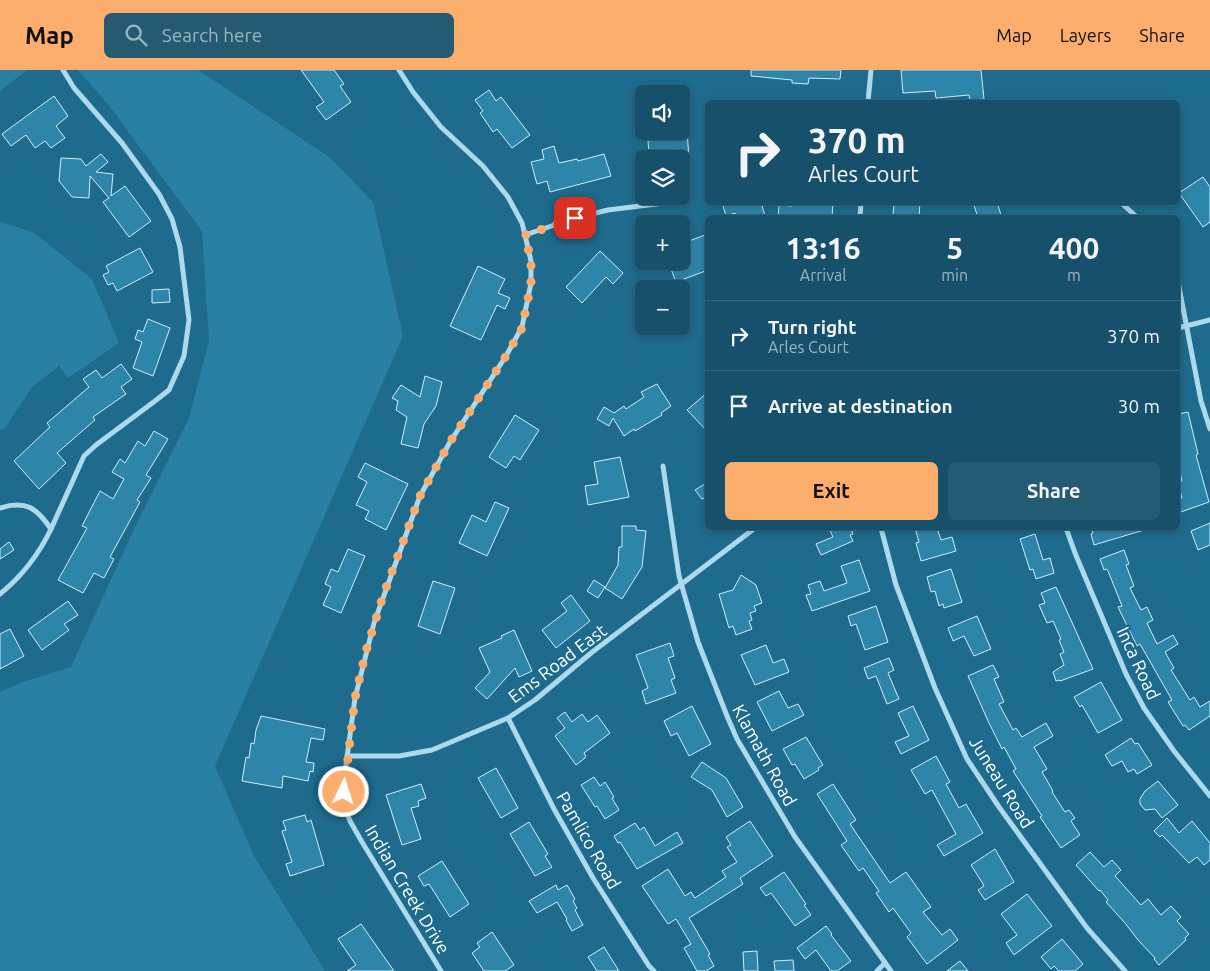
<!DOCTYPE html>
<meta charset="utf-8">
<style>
body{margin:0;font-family:Ubuntu,sans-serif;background:#245a72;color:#f1f3f6;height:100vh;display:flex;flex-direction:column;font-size:19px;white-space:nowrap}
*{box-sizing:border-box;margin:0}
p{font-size:16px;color:#9eb5c1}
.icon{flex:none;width:28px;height:28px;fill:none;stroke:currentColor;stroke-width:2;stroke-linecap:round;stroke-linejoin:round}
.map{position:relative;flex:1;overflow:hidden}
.panel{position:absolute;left:705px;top:145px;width:475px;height:315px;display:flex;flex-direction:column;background:#17506a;border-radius:8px;box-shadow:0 2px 8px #0003,0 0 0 1px #36677e}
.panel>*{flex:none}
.top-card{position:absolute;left:705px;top:30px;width:475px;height:105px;border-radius:8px;box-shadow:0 2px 8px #0003,0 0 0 1px #36677e;background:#17506a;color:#f1f3f6;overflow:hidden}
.buttons{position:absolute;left:635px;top:15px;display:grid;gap:10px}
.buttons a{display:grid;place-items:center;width:55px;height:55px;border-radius:8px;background:#17506a;box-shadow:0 2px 8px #0003,0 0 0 1px #36677e;font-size:25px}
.pin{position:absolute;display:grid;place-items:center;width:42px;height:42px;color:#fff;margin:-21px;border-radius:10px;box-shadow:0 2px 8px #0006}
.me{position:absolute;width:55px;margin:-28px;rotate:4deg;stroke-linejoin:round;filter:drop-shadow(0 0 4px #0008)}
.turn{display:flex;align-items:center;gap:18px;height:105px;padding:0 20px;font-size:22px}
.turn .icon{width:65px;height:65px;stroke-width:2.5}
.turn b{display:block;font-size:35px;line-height:42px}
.eta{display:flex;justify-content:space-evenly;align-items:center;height:85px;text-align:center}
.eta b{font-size:30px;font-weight:600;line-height:35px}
.cta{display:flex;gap:10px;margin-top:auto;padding:10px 20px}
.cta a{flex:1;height:58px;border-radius:8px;background:#faad6c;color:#111;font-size:20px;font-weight:600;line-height:58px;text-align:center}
.cta a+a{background:#245a72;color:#f1f3f6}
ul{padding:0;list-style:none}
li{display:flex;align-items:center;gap:15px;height:70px;padding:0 20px;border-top:1px solid #36677e}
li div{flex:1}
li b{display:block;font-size:19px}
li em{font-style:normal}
header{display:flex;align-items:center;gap:30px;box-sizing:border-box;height:70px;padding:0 25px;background:#faad6c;color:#111}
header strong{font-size:24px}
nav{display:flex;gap:28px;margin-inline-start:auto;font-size:18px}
.search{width:350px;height:45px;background:#245a72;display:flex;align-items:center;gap:12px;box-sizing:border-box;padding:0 18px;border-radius:8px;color:#9eb5c1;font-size:19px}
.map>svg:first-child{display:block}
.green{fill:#2880a5}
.building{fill:#2e85aa;stroke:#d2edf9}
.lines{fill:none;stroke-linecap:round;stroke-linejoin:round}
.minor{stroke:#acd9ec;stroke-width:5}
.route{stroke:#faad6c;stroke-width:9;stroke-dasharray:0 16.2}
.labels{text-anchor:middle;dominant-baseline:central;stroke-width:5;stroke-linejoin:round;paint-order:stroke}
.street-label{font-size:18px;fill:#fff;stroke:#1f6b8d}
</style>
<header>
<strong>Map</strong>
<div class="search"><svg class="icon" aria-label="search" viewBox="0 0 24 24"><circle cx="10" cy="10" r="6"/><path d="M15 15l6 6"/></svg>Search here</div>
<nav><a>Map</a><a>Layers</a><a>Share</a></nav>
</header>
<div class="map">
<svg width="1210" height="901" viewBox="0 0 1210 901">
<rect width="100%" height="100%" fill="#1f6b8d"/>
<g class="green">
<polygon points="0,0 27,0 0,21"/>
<polygon points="78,0 198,0 328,86 373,132 403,266 215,696 254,786 325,901 0,901 0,622 20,613 71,597 134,459 189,348 209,271 202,161 107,33"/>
<polygon points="0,152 33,162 92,209 119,273 68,308 59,296 32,317 4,359 0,360"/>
</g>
<g class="building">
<polygon points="301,0 334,0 344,14 340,16 351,32 326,50 316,37 324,32"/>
<polygon points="751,0 841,0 840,9 809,8 808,14 792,13 792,10 751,6"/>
<polygon points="901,0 981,0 984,29 970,31 969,25 936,28 935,21 903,23"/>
<polygon points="489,20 496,31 501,27 530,65 512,78 497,59 493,62 480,43 483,41 475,30"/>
<polygon points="54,26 68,46 56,56 65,68 51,78 45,71 35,78 26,65 11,76 2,64"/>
<polygon points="656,61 687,61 689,88 667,89 666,81 649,83 648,71 657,70"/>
<polygon points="554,76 559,93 577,89 578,91 604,84 611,106 550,122 547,111 537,114 531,92 544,89 542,80"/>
<polygon points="101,84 108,92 96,102 113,104 111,126 125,116 151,151 129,167 103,132 109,128 90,106 89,128 72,127 59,111 61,88 81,89 86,96"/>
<polygon points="1203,107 1210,117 1210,152 1203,157 1179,123"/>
<polygon points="722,132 761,132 765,146 759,148 737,148 735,143 726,146"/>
<polygon points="792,132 812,134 812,132 833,132 832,148 796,146 796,148 778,148 779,135 792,136"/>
<polygon points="894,132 920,132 919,148 893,147"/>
<polygon points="973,132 997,132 1001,145 993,148 978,148"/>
<polygon points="705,165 708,171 708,200 676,212 668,191 681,191 681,174"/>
<polygon points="140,178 153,202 117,221 113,213 108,215 103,205 109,202 106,196"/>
<polygon points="600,181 623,203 613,214 606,207 582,233 566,217"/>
<polygon points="478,196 505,209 498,223 510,228 505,239 497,235 481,270 450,256"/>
<polygon points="169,219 170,232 152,233 152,220"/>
<polygon points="148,249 170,258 153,306 133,298 142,272 135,269 138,260 143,262"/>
<polygon points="121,294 132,309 121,317 126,324 93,347 95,350 57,383 66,393 39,419 14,391 50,357 47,353 89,317 83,309 96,300 102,308"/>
<polygon points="425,306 442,312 436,336 424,354 418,378 401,374 407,347 396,340 398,331 392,328 401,315 420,327"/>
<polygon points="657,314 671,336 661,343 662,345 635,361 634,359 624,366 613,348 609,356 597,349 604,337 614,343 624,336 626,339 644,327 641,322"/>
<polygon points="708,322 708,362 687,340"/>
<polygon points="1188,342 1198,384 1196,385 1209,432 1178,443 1178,429 1182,428 1178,412 1182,411 1178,394 1178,344"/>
<polygon points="515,345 539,360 520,390 514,386 506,398 489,387"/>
<polygon points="154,361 168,369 146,405 151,408 137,430 140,432 110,487 114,489 104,508 94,503 83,523 58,510 87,458 82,456 100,421 113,429 124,409 112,402 120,389 125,393 138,371 145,376"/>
<polygon points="620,387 629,427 588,435 585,416 598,414 594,392"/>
<polygon points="365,393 408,414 386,460 365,449 369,441 356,435 367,412 358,407"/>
<polygon points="708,412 708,426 702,429 695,420"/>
<polygon points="495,432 509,438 487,486 459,473 472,445 486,452"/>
<polygon points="1210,453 1210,475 1198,480 1191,461"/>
<polygon points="622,456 636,456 636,460 646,461 642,497 622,529 605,518 618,495 619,477 622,477"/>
<polygon points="829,458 851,458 853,464 850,465 853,471 821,485 816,474 833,467"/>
<polygon points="915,458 937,458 941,470 952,467 956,481 921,491 916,473 919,472"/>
<polygon points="1091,458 1143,458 1144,460 1094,475 1091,464 1093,463"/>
<polygon points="1035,464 1043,490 1050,488 1054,503 1036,509 1033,499 1030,500 1020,469"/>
<polygon points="9,472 14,480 0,489 0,479"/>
<polygon points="348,479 365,486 341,543 323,535 331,517 325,514 331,499 338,502"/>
<polygon points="1124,480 1129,494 1126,495 1134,516 1130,518 1141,540 1147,537 1153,550 1147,553 1157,574 1173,565 1178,574 1165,582 1174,598 1171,600 1190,630 1194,627 1200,637 1210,631 1210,646 1189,660 1185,655 1183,656 1168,632 1172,630 1140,574 1137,576 1118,537 1122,536 1108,501 1106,499 1104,500 1100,489"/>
<polygon points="859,490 870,521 812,541 806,525 811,524 808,515 820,511 824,521 847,513 841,496"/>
<polygon points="951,499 962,532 944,538 943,534 939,536 935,521 931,522 927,507"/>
<polygon points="741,505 756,515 762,533 754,536 756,541 750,543 752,550 749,551 752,559 736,565 733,556 729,558 719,524 733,520"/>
<polygon points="594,510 605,517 598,528 587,521"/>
<polygon points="433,511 455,518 440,564 418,556"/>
<polygon points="1056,517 1093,599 1060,611 1060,610 1056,611 1053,602 1064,595 1060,584 1064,582 1059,570 1061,569 1053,551 1047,553 1039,535 1045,533 1041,523"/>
<polygon points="571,525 590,551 556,578 542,560 567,541 561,533"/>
<polygon points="68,531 78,545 64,554 69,560 42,580 28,560"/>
<polygon points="876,536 888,572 865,580 856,554 851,556 848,546"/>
<polygon points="977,546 991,579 974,586 964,566 953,571 948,558"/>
<polygon points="10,559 24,586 0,599 0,564"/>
<polygon points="514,560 532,601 519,607 515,598 487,629 475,618 490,602 479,578 502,568 501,566"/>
<polygon points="670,573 674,586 668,588 675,608 671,610 676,623 646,634 642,621 648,618 636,585"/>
<polygon points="766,575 773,593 784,589 789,602 755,615 741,585"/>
<polygon points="889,588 894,600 888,603 899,629 887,634 876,606 868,609 864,598"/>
<polygon points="993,595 999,607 994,609 1004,632 999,634 1013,660 1016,658 1022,667 1046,653 1053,666 1034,677 1047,699 1042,702 1053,721 1052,722 1065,742 1069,740 1075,748 1071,751 1080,765 1061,778 1040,747 1042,746 1013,701 1016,699 1004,677 1002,679 989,653 968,606"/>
<polygon points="1101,612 1122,650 1098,663 1082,635 1080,637 1074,627"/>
<polygon points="779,621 788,638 798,634 804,645 772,661 757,632"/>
<polygon points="692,636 711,674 689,686 677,663 671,666 664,651"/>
<polygon points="913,636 929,670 901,684 895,672 909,666 898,643"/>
<polygon points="565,642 572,652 582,644 588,652 597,645 610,663 584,683 586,687 576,695 555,666 565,658 557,648"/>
<polygon points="261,646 325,659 323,670 311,668 306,692 314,693 313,702 310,701 308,711 283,706 282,718 242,711 246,687 249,688 251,673 254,674 256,660"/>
<polygon points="806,667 823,695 818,698 819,700 804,709 795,694 792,695 783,679"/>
<polygon points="1131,668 1135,674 1138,673 1152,695 1137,704 1134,699 1128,702 1122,691 1112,696 1105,685"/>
<polygon points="936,686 950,712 946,714 959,738 966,734 983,763 944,786 937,775 956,764 932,720 925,724 911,700"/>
<polygon points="702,692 726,708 743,737 727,747 712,720 691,707"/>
<polygon points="496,698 518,738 501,748 478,708"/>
<polygon points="594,707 600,716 605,712 614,727 612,728 619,740 605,749 597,736 595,737 581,715"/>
<polygon points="1158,711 1178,735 1162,748 1155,739 1145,740 1140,734 1140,729 1145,721"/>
<polygon points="421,714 426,728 418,731 419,736 411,738 421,769 402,775 386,725"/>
<polygon points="833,714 856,750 850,754 890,813 906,802 931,837 923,842 942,865 950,859 958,870 927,894 907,867 911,863 893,838 889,842 876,823 879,821 863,798 859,801 841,775 847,771 817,724"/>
<polygon points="305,745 307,752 311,750 324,795 290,806 286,794 292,792 282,761 286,760 283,751"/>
<polygon points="1167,748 1179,763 1192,751 1210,773 1210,790 1204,795 1197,787 1189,793 1162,765 1160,767 1154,761"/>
<polygon points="750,751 773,786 740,808 743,814 689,848 710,884 708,885 714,896 706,901 697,901 684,878 691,874 676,849 668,854 642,816 668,799 685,826 691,822 695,828 726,807 722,801 737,792 727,777 731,775 726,767"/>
<polygon points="529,752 548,784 545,786 552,797 535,806 510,764"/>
<polygon points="635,753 640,760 644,757 655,776 677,762 683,773 637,799 620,772 618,773 614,766"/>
<polygon points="995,779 1014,812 985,830 978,820 984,816 983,814 971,795"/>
<polygon points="1090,782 1104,797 1112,790 1121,800 1115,806 1141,835 1148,829 1161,845 1171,836 1181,847 1177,851 1189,864 1185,868 1186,870 1159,895 1154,889 1155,888 1138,870 1125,853 1106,832 1108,830 1100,820 1099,821 1076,795"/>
<polygon points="442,791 469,834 450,847 429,814 424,816 418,806"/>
<polygon points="784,802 806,834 804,835 811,845 795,856 771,823 766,826 760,818"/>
<polygon points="556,815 558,820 567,815 575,829 573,831 577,838 575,840 583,855 572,861 566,850 567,849 557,832 537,843 529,831"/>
<polygon points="1027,824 1052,856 1014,885 1006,873 1017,865 1001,844"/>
<polygon points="361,854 394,901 347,901 356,895 338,869"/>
<polygon points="826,856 832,864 831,865 851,891 837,901 831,901 816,880 805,889 797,878"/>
<polygon points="492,862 514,895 505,901 484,901 472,883 480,877 477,873"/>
<polygon points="1062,869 1083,894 1075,901 1059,901 1054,896 1051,899 1041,887"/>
<polygon points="604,877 619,901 597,901 588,887"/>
<polygon points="757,881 758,901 744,901 743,882"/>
<polygon points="793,890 794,901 775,901 774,891"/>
<polygon points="960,891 968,901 947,901"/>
</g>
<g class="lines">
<g class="minor">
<polyline points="399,0 413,22 441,57 483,96 508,127 522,153 525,165 531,191 531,213 522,257 506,286 450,372 420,426 374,553 355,628 344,710 344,734 350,751 362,772 441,901"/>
<polyline points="868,32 871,0"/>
<polyline points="1120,132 1138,148"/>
<polyline points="860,148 861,132"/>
<polyline points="525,165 575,148 608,140 664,133"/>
<polyline points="1178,212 1201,331 1210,359"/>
<polyline points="1178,258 1210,250"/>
<polyline points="663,396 679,506 698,572 727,646 737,669 795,767 891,901"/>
<path d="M0,438C26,430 37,438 51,459C39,484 21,507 0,524"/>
<polyline points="881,458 896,515 935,618 967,689 999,737 1087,858 1125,901"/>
<polyline points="1066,458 1075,483 1126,604 1144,638 1174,681 1210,726"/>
<polyline points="51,459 84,386 96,375 155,331 169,320 184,286 189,250 180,177 172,149 159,124 122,73 74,18 63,0"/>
<polyline points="508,648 554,739 593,808 649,896 654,901"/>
<polyline points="347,686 399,686 432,680 508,648 535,630 591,583 755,458"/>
<polyline points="877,901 885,893"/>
</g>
</g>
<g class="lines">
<polyline class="route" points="344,722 355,628 366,581 383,526 420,426 450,372 506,286 522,258 531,214 531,191 525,165 575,148"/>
</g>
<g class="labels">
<g class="street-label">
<text transform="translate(557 593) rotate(-37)">Ems Road East</text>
<text transform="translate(1139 593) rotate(65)">Inca Road</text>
<text transform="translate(765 685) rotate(61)">Klamath Road</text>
<text transform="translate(1002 712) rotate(58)">Juneau Road</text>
<text transform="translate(589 770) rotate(60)">Pamlico Road</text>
<text transform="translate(408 819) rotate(59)">Indian Creek Drive</text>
</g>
</g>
</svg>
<div class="buttons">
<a><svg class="icon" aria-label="sound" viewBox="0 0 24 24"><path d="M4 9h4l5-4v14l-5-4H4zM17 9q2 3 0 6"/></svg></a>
<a><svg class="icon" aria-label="layers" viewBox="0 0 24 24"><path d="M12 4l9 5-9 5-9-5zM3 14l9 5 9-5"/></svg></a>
<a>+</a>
<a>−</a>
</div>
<div class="pin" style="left:575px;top:148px;background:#d93025"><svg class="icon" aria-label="arrive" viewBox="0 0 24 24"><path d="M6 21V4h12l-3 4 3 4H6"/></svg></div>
<svg class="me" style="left:344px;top:722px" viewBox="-20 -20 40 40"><circle r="17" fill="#faad6c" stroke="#fff" stroke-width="3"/><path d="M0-11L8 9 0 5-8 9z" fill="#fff"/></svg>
<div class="top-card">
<div class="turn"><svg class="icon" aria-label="right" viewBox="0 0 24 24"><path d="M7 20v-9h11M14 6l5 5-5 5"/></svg><div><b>370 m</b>Arles Court</div></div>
</div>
<section class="panel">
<div class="eta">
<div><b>13:16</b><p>Arrival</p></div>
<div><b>5</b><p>min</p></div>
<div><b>400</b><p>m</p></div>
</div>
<ul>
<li><svg class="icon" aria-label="right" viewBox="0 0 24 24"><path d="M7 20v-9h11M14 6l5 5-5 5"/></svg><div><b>Turn right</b><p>Arles Court</p></div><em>370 m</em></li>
<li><svg class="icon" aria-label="arrive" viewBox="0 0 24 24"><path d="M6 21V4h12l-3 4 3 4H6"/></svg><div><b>Arrive at destination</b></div><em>30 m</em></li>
</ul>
<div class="cta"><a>Exit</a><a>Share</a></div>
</section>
</div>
